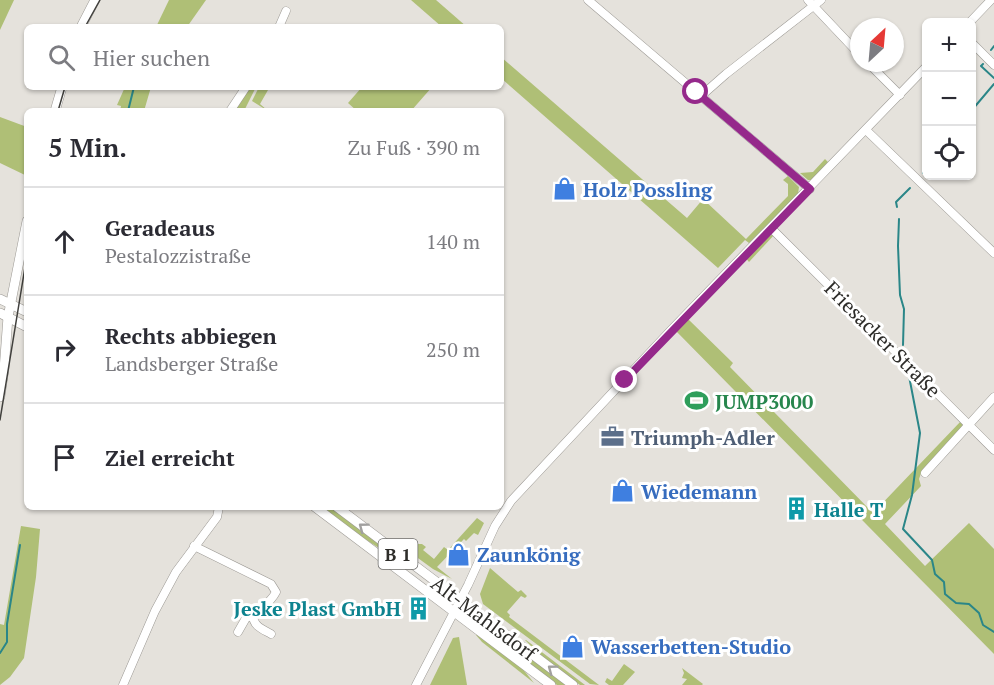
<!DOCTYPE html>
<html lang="de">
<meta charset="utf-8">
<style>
:root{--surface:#fff;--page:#f7f7f7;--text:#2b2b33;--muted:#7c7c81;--line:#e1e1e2}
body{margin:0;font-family:"PT Serif",serif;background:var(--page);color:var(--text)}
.controls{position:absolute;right:18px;top:18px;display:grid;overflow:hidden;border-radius:9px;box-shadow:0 2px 4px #0004}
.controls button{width:54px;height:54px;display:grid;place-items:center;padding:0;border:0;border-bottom:2px solid var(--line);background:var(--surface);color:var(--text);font:30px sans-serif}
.compass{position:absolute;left:850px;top:18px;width:54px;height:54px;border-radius:50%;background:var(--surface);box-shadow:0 2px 4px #0004;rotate:26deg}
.stop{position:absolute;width:18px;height:18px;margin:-14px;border:4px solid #95298b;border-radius:50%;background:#fff}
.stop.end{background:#95298b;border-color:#fff;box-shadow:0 2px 6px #0008}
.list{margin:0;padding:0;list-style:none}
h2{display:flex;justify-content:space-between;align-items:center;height:78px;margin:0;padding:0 24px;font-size:26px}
h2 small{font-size:20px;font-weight:400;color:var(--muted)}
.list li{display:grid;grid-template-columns:39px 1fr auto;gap:18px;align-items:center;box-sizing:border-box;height:108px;padding:0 24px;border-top:2px solid var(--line)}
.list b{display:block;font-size:22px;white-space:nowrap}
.list p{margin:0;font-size:20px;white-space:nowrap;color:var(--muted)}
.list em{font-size:20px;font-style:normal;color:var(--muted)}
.icon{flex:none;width:33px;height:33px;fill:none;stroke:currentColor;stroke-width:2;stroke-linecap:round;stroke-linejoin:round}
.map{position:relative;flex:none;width:994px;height:685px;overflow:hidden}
.search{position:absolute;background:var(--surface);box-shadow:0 2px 4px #0004;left:24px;top:24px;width:480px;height:66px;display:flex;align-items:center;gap:15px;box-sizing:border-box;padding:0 21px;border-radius:9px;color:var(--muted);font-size:22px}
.panel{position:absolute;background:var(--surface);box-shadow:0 2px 4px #0004;left:24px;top:108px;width:480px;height:402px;border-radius:9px}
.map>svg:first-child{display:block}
.green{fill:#afbf76}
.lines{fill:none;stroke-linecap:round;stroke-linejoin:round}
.stream{stroke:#2a8688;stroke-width:2}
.minor-casing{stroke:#9c9994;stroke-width:9}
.major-casing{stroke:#9c9994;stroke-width:10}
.minor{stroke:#fff;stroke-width:8}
.major{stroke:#fff;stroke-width:9}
.tram{stroke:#41403d;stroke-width:1.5}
.oneway{stroke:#a1a09f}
.route{stroke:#95298b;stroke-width:8}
.labels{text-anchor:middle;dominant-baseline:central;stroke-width:6;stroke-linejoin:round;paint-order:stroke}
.shield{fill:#fff;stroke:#6d6c6a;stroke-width:1.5}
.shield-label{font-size:18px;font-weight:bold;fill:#2e2d2a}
.shop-label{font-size:20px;font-weight:bold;fill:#366cbe;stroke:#fff;text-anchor:start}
.street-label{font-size:20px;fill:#2e2d2a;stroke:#fff}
.leisure-label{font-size:20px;font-weight:bold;fill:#27864d;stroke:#fff;text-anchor:start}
.service-label{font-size:20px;font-weight:bold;fill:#4e5e75;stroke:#fff;text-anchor:start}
.culture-label{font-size:20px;font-weight:bold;fill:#0d838f;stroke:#fff;text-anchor:start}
</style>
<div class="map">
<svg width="994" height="685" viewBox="0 0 994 685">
<rect width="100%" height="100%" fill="#e5e2dc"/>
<g class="green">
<polygon points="0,0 14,0 0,30"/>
<polygon points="169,0 206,0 187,27 156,27"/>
<polygon points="411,0 436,0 467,27 442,27"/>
<polygon points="501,57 687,218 703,199 746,239 788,196 788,184 783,180 788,176 799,187 798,194 749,243 745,240 718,268 501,78"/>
<polygon points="125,87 151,87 144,111 120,111 121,106 117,105"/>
<polygon points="249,87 256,87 244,111 234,111"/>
<polygon points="259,87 268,90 260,104 268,111 252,101"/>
<polygon points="362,87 432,87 411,111 357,111 348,103"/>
<polygon points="0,117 27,127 27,176 0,163"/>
<polygon points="825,159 828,162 812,180 808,180 800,173 813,172"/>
<polygon points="772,235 774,235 749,262 745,257 768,236"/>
<polygon points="688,319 733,363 730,367 873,513 961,421 963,426 957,436 921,473 919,479 921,486 885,524 925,566 969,523 994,549 994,654 676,331"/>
<polygon points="321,507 330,507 392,553 390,555 357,534"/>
<polygon points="477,518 484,523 478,535 474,533 466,541 464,539 437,567 452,579 433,569 411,553 418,544 422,544 426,547 423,550 434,559 444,547 448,550"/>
<polygon points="21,526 40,529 36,577 24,658 10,677 0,685 0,624 4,625"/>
<polygon points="490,568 518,592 521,590 527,596 525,598 521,596 507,612 510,615 509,617 599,685 590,684 483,604 480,594"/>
<path d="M474,619c31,23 63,43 93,66h-10l-84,-63z"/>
<polygon points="477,634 522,668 534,683 482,642 476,635"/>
<polygon points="459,637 467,685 430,685 453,638"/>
<polygon points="525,640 526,640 585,685 580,685 542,657"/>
<polygon points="624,664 635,672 623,685 609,685 605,682 607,678 612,681"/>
<polygon points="682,668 703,684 702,685 682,685 687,679 682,678 684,673"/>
</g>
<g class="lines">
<g class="stream">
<polyline points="991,50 994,46"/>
<polyline points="983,64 981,66 994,78"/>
<polyline points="972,110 994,84"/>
<polyline points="128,111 134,87"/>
<polyline points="923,173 926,169"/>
<polyline points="897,207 896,202 910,188"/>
<polyline points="899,219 898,246 900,295 904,309 903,345"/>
<polyline points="909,376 920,433 912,495 903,529 932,560 935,574 944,582 945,594 956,603 969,604 979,613 983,625 994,632"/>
<polyline points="0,653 7,642 7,624 20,545"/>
</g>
<defs>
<g id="minor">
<polyline points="588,0 810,189"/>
<polyline points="808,0 859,54"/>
<polyline points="970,22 991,0"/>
<polyline points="279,27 286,11"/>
<polyline points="972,43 994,65"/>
<polyline points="868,63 900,95"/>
<polyline points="701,96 726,74 821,0"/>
<polyline points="230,111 246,87"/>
<polyline points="866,130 994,253"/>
<polyline points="771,228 994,450"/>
<polyline points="925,473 994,397"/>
<path d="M194,546l77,38 5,8c-6,12 -15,15 -23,23 0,11 9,14 18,19"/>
<polyline points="238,632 246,618 253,615"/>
<polyline points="123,685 155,611 176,572 217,517 219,507"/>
<polyline points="416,685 468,585 495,526 511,501 671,330 926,67"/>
</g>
<g id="major">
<polyline points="81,27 95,0"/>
<polyline points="55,111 62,87"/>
<polyline points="0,299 27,312"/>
<polyline points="0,313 27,327"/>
<polyline points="0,397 4,370 8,317 27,221"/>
<polyline points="315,507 551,685"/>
<polyline points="337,507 573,685"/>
</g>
</defs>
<use href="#minor" class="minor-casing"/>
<use href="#major" class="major-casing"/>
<use href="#minor" class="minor"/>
<use href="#major" class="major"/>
<g class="tram">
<polyline points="85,27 100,0"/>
<polyline points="58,111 65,87"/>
<polyline points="0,420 27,255"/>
</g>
</g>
<defs><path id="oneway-chevron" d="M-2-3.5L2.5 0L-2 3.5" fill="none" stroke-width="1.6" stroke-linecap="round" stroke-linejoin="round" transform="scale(1.5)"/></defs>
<g class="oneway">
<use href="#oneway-chevron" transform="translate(363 527) rotate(-143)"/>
<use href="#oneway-chevron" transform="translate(552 669) rotate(-143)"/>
</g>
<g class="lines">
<polyline class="route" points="625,380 810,189 696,92"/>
</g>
<defs>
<symbol id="shop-bare" viewBox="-9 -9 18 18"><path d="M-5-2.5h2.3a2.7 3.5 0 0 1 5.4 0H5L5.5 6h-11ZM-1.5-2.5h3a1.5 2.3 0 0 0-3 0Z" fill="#3f7fe0" stroke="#fff" stroke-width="2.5" paint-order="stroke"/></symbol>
<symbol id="stadium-bare" viewBox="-9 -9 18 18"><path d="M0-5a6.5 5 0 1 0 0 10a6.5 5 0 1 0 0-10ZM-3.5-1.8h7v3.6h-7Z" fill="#2e9e5b" stroke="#fff" stroke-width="2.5" paint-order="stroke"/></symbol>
<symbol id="office-bare" viewBox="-9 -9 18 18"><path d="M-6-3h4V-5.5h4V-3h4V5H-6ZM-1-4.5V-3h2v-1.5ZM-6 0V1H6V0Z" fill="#5c6f8a" stroke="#fff" stroke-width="2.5" paint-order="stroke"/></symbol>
<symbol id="building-bare" viewBox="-9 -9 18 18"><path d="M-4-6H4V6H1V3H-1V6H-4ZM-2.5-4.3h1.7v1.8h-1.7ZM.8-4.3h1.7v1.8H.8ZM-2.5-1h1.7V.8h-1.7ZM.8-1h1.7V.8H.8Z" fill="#0f9aa8" stroke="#fff" stroke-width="2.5" paint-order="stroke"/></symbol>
</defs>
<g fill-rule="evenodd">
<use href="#shop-bare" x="548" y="172" width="33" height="33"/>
<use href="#stadium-bare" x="680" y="384" width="33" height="33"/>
<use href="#office-bare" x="596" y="420" width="33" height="33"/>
<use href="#shop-bare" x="606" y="474" width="33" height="33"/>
<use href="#building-bare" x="780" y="492" width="33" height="33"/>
<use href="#shop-bare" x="442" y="538" width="33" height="33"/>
<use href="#building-bare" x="402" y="592" width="33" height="33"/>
<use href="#shop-bare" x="556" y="630" width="33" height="33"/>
</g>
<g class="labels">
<rect class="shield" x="378.5" y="539" width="39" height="30" rx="4.5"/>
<g class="shield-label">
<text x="398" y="554">B 1</text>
</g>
<g class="shop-label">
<text x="583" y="189">Holz Possling</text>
<text x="641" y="491">Wiedemann</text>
<text x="477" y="554">Zaunkönig</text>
<text x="591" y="646">Wasserbetten-Studio</text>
</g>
<g class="street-label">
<text transform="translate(883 339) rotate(45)">Friesacker Straße</text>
<text transform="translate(484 618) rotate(37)">Alt-Mahlsdorf</text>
</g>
<g class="leisure-label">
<text x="715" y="401">JUMP3000</text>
</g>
<g class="service-label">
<text x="631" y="437">Triumph-Adler</text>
</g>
<g class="culture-label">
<text x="814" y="509">Halle T</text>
<text x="401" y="608" text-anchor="end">Jeske Plast GmbH</text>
</g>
</g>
</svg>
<div class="controls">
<button>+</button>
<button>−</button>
<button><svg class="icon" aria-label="locate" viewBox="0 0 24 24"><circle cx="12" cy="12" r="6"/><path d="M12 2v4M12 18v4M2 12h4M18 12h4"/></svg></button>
</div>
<svg class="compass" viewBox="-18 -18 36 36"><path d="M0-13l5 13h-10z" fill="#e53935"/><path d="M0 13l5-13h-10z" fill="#7c7c81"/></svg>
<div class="stop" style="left:696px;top:92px"></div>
<div class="stop end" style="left:625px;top:380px"></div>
<div class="search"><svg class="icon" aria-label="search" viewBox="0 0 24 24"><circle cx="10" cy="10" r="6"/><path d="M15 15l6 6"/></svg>Hier suchen</div>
<section class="panel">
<h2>5 Min.<small>Zu Fuß · 390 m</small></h2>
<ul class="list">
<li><svg class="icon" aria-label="ahead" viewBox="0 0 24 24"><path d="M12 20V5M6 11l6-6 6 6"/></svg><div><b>Geradeaus</b><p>Pestalozzistraße</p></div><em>140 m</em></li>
<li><svg class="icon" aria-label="right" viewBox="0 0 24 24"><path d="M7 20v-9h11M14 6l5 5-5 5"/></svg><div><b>Rechts abbiegen</b><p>Landsberger Straße</p></div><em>250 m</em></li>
<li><svg class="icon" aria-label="arrive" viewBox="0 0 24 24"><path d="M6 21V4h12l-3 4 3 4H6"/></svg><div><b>Ziel erreicht</b></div></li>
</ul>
</section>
</div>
